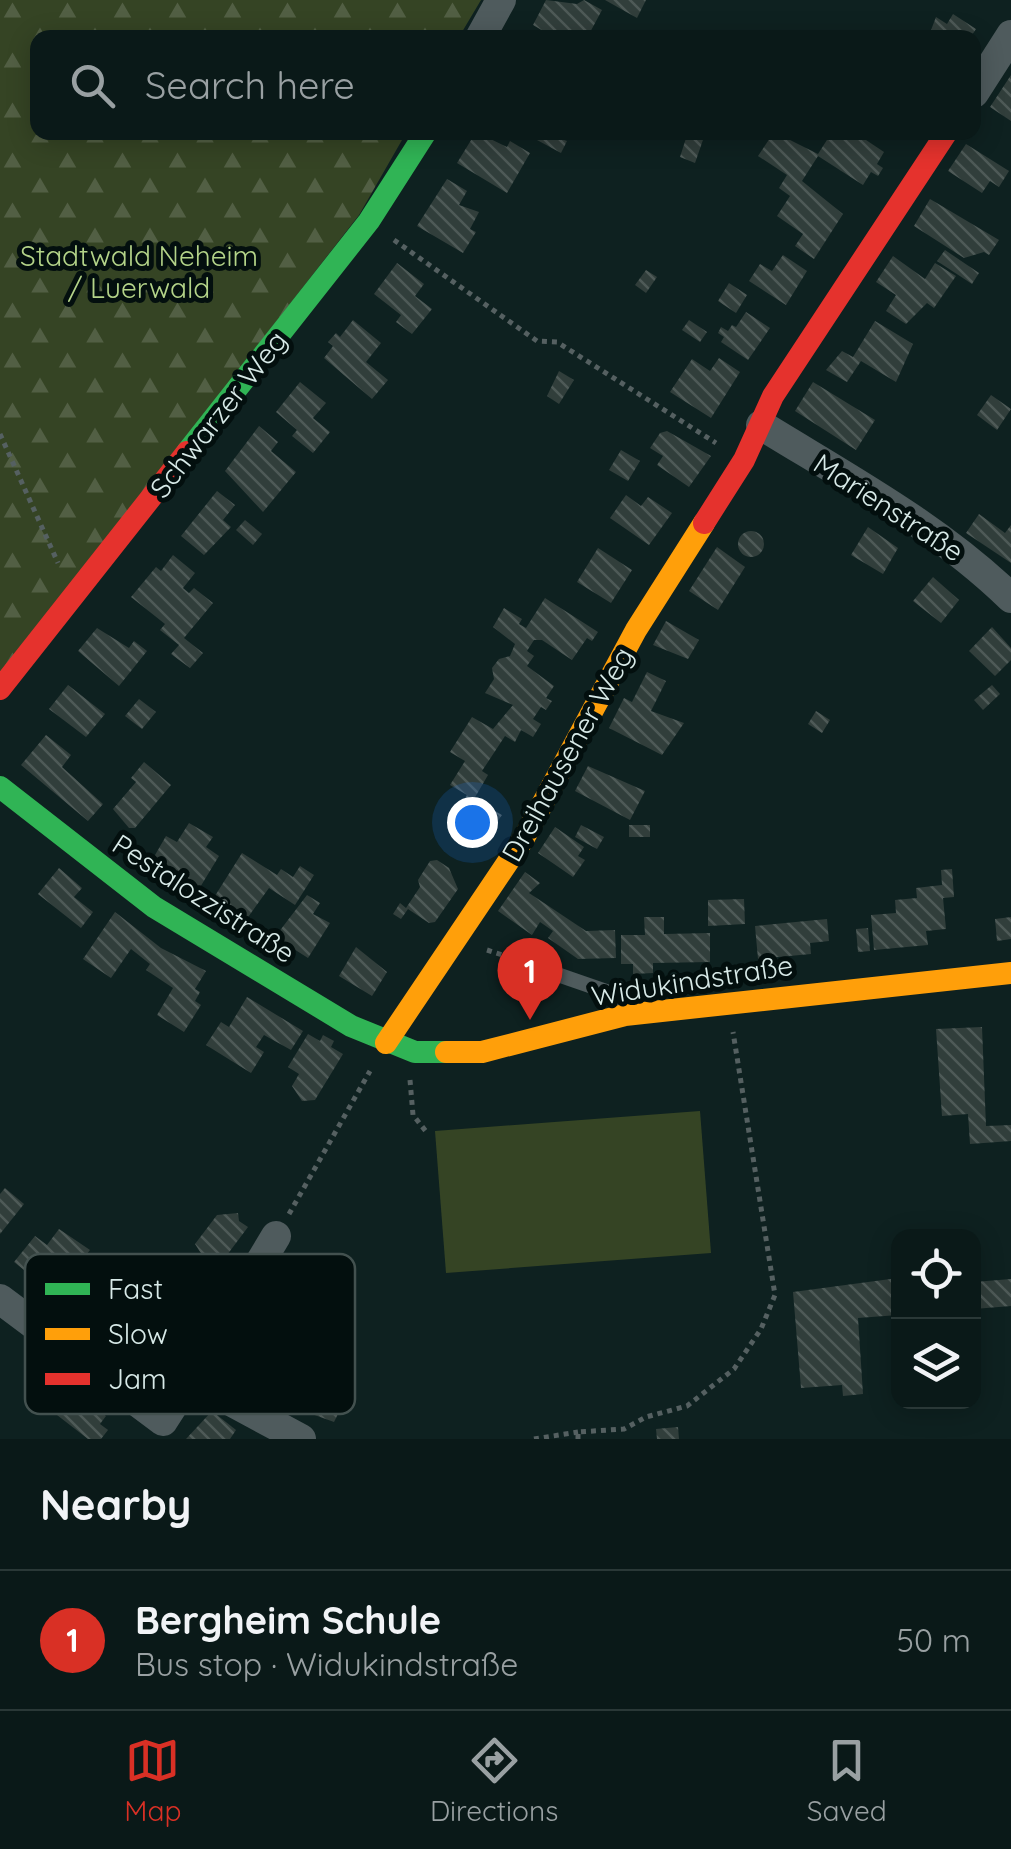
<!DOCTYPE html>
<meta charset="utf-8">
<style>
:root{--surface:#0a1918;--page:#182625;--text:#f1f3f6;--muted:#99a0a2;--line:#2a3837;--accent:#d93025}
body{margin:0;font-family:Quicksand,sans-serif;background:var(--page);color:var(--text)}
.controls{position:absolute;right:30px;bottom:30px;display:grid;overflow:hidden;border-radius:20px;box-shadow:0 5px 25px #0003}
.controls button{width:90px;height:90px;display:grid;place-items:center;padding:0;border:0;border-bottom:2px solid var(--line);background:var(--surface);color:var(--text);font:50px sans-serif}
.you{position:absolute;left:472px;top:822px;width:35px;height:35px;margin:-25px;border:8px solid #fff;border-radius:50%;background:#1a73e8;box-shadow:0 0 0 15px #1a73e833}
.badge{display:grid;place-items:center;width:65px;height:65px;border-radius:50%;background:var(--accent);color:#fff;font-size:32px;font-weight:700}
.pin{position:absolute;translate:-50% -82px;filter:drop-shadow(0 2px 5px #0008)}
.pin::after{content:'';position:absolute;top:52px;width:35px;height:30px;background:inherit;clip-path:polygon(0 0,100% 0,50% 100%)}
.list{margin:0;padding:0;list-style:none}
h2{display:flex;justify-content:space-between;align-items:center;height:130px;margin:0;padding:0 40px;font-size:42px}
h2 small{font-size:32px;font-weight:400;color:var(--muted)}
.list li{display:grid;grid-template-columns:65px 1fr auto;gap:30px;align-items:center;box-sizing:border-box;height:140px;padding:0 40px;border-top:2px solid var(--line)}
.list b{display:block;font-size:38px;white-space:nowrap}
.list p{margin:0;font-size:32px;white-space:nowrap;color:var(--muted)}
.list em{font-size:32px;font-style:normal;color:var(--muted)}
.icon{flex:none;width:55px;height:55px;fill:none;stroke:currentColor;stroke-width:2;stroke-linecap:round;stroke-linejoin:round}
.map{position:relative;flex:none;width:1011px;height:1439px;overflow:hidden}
.search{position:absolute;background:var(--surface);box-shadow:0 5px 25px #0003;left:30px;right:30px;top:30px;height:110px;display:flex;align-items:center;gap:25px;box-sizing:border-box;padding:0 35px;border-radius:20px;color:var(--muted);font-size:38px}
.sheet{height:270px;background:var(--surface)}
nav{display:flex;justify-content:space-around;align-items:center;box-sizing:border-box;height:140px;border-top:2px solid var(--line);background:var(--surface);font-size:28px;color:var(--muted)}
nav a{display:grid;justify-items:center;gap:5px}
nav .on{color:var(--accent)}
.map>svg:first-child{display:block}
.forest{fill:url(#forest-firs)}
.park{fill:#354424}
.building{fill:url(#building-back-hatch)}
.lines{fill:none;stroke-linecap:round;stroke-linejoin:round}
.path{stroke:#556061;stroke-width:5;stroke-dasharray:5 5;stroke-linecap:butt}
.lane{stroke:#4f5b5d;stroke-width:15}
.street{stroke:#4f5b5d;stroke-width:30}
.fast{stroke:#30b455;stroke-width:22}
.slow{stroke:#ff9f0a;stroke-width:22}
.jam{stroke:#e5322d;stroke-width:22}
.labels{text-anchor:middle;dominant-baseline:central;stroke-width:10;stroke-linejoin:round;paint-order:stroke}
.park-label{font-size:28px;fill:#b4d489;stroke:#030f0e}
.street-label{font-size:28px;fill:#d8eae8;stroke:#030f0e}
.key{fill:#030f0e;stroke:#43514f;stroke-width:2.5}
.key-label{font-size:28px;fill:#d8eae8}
</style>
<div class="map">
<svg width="1011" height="1439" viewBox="0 0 1011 1439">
<defs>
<pattern id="forest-firs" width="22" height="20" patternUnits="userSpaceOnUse" patternTransform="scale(2.5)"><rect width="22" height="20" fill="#354424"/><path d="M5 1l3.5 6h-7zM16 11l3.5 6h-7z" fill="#525f44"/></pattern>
<pattern id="building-back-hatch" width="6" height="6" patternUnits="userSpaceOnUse" patternTransform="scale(2.5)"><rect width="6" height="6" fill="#313e3b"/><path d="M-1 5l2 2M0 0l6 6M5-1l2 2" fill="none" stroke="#4e5a57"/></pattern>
</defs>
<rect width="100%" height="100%" fill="#0e2120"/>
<polygon class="forest" points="0,0 481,0 459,37 38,38 38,132 406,133 359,215 0,677"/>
<polygon class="park" points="700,1111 711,1253 446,1273 435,1131"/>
<g class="building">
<polygon points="546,0 577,4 584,0 602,10 587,38 555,38 533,25"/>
<polygon points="605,0 646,0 637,18"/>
<polygon points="953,14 976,29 970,38 928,38 936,17 947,24"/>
<polygon points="1011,75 1011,121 990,107"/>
<polygon points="476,132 507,147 510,141 530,153 507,193 457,163"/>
<polygon points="541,132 567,141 561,153 537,140"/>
<polygon points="688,132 704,137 695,163 680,157"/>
<polygon points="774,132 818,154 832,132 862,132 860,136 884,152 877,164 883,168 878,176 871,172 863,185 818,156 802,181 843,214 814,259 795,246 803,234 777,216 790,196 779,188 787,175 758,156"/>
<polygon points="966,144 1009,171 999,187 990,181 982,193 948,171"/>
<polygon points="447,179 467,191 459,205 479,212 470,229 476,232 463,253 417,226"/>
<polygon points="930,199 999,240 989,255 984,252 964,258 914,226"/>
<polygon points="945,250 979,273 972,284 937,261"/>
<polygon points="783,255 807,271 786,305 749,281 760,264 772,271"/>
<polygon points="893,256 925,279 935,263 956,276 934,308 927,303 906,324 886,311 896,295 876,282"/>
<polygon points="397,263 424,284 415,296 432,309 412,334 396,322 401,315 374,294"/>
<polygon points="646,270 657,277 646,293 635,285"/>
<polygon points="729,283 747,295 736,313 718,301"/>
<polygon points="746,312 770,328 748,360 721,342 724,337 718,333 721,327 728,331 732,325 736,327"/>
<polygon points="353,320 381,343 366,362 388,380 372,399 324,358 333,346 328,342 336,333 340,337"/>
<polygon points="689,320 707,332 700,342 682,330"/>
<polygon points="875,321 913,344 896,382 861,361 847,382 826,370 842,351 853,357"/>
<polygon points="719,358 740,372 711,418 670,392 692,359 710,371"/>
<polygon points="559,371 574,380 559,404 547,396"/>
<polygon points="300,382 326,403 313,418 330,432 313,453 292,436 297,430 276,412"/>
<polygon points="813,382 875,420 856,450 795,411"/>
<polygon points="991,395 1011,409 997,430 977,415"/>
<polygon points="259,426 278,442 271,451 296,472 263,512 225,471"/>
<polygon points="667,431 711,456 689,487 657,465 663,456 650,448 660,433"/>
<polygon points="621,450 640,461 628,481 609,470"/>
<polygon points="217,491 235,505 223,520 231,527 204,555 181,536"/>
<polygon points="626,495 641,506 648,497 672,513 649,545 610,518"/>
<polygon points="979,514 1005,533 1011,525 1011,563 966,533"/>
<polygon points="245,520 262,534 253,545 236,530"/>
<polygon points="868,527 898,548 883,574 851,555"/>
<circle cx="751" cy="544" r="13"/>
<polygon points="717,547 745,567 718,610 689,591"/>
<polygon points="598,548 632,570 611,603 577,582"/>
<polygon points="173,555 195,573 183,588 189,593 194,588 213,603 184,638 203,653 190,668 171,654 179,645 160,630 165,624 131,597 156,567 161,571"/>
<polygon points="933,577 959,600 941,623 913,601"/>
<polygon points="545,598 598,632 592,641 587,638 572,660 542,640 534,640 527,651 534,656 527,666 554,686 546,698 552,701 546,710 541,707 533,719 541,724 533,737 521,730 515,742 505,736 482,771 488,775 474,799 502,815 480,846 447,824 467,795 450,785 465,761 450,752 472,717 493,729 513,705 485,693 494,679 492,668 499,659 510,656 515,644 493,627 504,608 522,619 519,624 526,628"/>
<polygon points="666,621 699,640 688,659 653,645"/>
<polygon points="992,627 1011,648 1011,660 995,676 969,651"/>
<polygon points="97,628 129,648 134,641 147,651 119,686 78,651"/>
<polygon points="647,672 666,681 651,711 684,723 662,755 609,728 624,698 632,702"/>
<polygon points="68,685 105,714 86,737 49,709"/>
<polygon points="992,685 1000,694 983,710 974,700"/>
<polygon points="139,699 156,712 142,729 125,716"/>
<polygon points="816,711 830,720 822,733 808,724"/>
<polygon points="46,735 71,755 62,767 103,804 88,821 21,765"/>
<polygon points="144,762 171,785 135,828 129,828 113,809 136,782 131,778"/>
<polygon points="588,766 645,791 630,820 575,791"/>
<polygon points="189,823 213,837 206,847 219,856 199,889 151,862 166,836 177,842"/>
<polygon points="581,825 604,837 597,849 575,837"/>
<rect x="629" y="825" width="21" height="12"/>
<polygon points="555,827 584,847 578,856 585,860 573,877 538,853"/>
<polygon points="242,853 277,875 281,869 293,877 300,866 314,875 295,905 269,888 246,920 213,899"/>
<polygon points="437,860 449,868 458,889 435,922 429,923 408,909 401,919 393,914 400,903 406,908 420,887 418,880 430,861"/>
<polygon points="59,868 82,888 74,897 93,912 81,928 38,894"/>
<polygon points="952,869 954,897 943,898 946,929 926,931 928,945 874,950 871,915 896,913 895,900 917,898 916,888 942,885 941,870"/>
<polygon points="525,872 540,883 529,893 586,931 615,930 616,958 578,959 548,938 553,931 540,922 532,935 498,911"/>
<polygon points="307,895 320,903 313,914 330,923 308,958 275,937"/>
<polygon points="744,899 745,924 708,926 708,900"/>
<polygon points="115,912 161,948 206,971 195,989 200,992 195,1001 201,1005 184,1032 157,1015 173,988 146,970 150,964 131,949 111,978 83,959"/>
<polygon points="644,917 664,917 664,934 710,933 710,962 653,963 653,973 633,974 633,964 621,964 621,935 645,935"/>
<polygon points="1011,917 1011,939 997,941 995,919"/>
<polygon points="827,919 829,941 810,943 811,954 758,959 755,926"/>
<polygon points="868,928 870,951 858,952 856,929"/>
<polygon points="356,947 387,972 372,996 339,976"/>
<polygon points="247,997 303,1031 291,1050 264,1035 256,1047 264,1052 251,1073 206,1045 221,1022 229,1027"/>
<polygon points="982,1027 986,1126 1011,1125 1011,1141 970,1144 968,1114 942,1116 936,1029"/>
<polygon points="308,1034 320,1041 323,1035 334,1041 331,1047 343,1054 315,1100 302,1101 292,1086 299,1074 288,1067"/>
<polygon points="5,1188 24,1204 0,1234 0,1194"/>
<polygon points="238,1213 239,1221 248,1227 221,1263 213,1257 204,1258 195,1244 217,1215"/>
<polygon points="59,1229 90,1250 73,1271 63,1263 44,1286 14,1262 35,1236 47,1245"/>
<polygon points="898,1278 898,1315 858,1318 863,1394 843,1396 842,1385 801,1388 793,1292"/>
<polygon points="1011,1279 1011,1306 974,1309 974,1282"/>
<polygon points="304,1364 351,1388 334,1422 309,1413 288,1395"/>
<polygon points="75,1392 106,1416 100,1424 108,1430 101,1439 88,1439 57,1415"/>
<polygon points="212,1411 236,1430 230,1439 186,1439"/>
<polygon points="678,1427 679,1439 657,1439 656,1429"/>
</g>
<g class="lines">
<g class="path">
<polyline points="394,240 537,341 557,342 716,443"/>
<polyline points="0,434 58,563"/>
<polyline points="487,950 515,959"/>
<polyline points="410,1080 413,1115 428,1134"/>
<polyline points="289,1214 370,1071"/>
<polyline points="534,1439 578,1432"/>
<polyline points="578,1439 578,1432 624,1429 646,1417 687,1406 734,1369 761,1329 775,1295 733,1032"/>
</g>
<polyline class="lane" points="530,965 608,992 621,1011"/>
<g class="street">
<polyline points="480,38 501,0"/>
<polyline points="974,93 1011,35"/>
<path d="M761,425c86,53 177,102 250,173"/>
<polyline points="0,1299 163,1421 190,1379 301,1439"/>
<polyline points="190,1379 276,1236"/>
</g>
<g class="fast">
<polyline points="187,452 369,221 426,132"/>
<polyline points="0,787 154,907 351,1026 415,1052 446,1052"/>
</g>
<g class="slow">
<polyline points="386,1043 524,838 636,630 704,523"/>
<polyline points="446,1052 482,1052 625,1015 1011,973"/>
</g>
<g class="jam">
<polyline points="704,523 744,460 773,396 947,132"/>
<polyline points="0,689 187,452"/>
</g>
</g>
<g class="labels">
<g class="park-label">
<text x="139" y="255">Stadtwald Neheim<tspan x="139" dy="32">/ Luerwald</tspan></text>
</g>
<g class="street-label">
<text transform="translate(218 414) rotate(-52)">Schwarzer Weg</text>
<text transform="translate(889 507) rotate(33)">Marienstraße</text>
<text transform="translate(567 754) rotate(-61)">Dreihausener Weg</text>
<text transform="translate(204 898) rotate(33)">Pestalozzistraße</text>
<text transform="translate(692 980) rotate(-9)">Widukindstraße</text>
</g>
</g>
<rect x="25" y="1254" width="330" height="160" rx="15" class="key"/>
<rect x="45" y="1283" width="45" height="12" fill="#30b455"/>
<rect x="45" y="1328" width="45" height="12" fill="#ff9f0a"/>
<rect x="45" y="1373" width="45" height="12" fill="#e5322d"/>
<g class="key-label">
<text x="108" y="1299">Fast</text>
<text x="108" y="1344">Slow</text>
<text x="108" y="1389">Jam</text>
</g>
</svg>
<div class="controls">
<button><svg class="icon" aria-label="locate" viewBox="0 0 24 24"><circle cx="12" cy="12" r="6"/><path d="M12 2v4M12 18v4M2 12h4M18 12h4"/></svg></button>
<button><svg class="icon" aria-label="layers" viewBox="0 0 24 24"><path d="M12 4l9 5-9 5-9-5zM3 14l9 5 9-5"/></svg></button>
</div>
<div class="you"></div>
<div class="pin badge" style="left:530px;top:1020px">1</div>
<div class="search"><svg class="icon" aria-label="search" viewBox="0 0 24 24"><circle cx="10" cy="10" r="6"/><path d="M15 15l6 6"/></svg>Search here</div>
</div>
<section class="sheet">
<h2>Nearby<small></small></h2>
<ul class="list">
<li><span class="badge">1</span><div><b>Bergheim Schule</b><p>Bus stop · Widukindstraße</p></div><em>50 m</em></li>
</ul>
</section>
<nav>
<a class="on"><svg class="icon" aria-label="map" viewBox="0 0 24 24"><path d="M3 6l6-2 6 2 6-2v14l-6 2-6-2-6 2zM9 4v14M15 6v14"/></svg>Map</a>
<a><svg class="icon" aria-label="directions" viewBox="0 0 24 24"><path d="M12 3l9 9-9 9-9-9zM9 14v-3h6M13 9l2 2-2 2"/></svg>Directions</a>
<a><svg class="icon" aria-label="saved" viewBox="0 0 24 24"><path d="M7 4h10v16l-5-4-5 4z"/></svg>Saved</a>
</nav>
